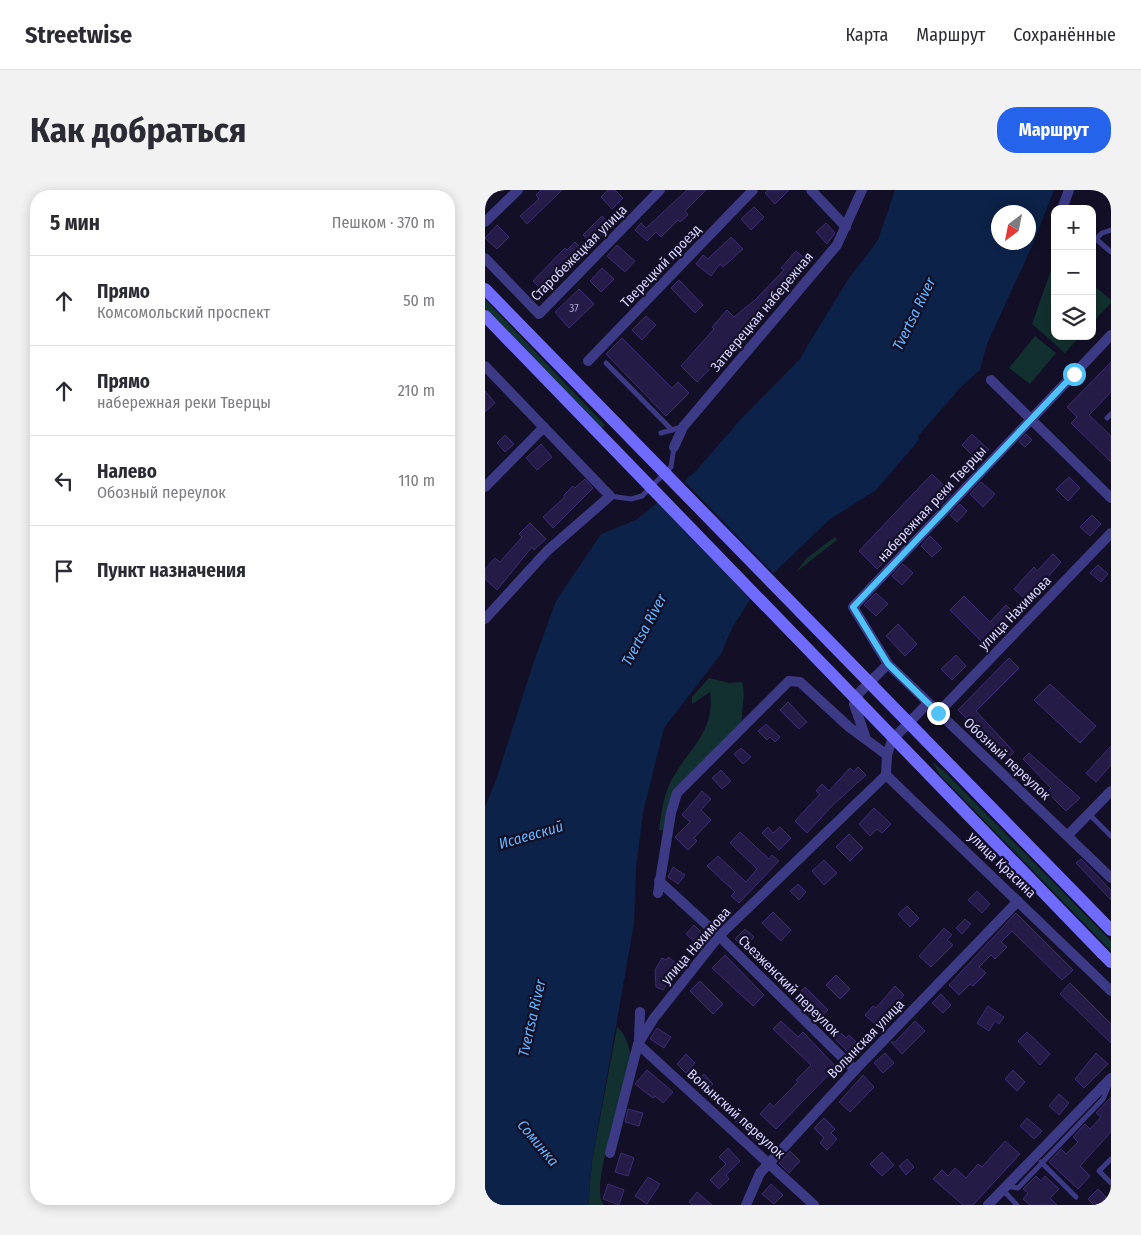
<!DOCTYPE html>
<html lang="ru">
<meta charset="utf-8">
<style>
:root{--surface:#fff;--page:#f2f2f3;--text:#2b2b33;--muted:#7c7c81;--line:#e1e1e2;--accent:#2563eb}
body{margin:0;font-family:"Fira Sans Condensed",sans-serif;background:var(--page);color:var(--text)}
.controls{position:absolute;right:15px;top:15px;display:grid;overflow:hidden;border-radius:10px;box-shadow:0 2px 12px #0003}
.controls button{width:45px;height:45px;display:grid;place-items:center;padding:0;border:0;border-bottom:1px solid var(--line);background:var(--surface);color:var(--text);font:25px sans-serif}
.compass{position:absolute;left:506px;top:15px;width:45px;height:45px;border-radius:50%;background:var(--surface);box-shadow:0 2px 12px #0003;rotate:212deg}
.stop{position:absolute;width:15px;height:15px;margin:-11px;border:4px solid #4fc3f7;border-radius:50%;background:#fff}
.stop.end{background:#4fc3f7;border-color:#fff;box-shadow:0 1px 5px #0008}
.list{margin:0;padding:0;list-style:none}
h2{display:flex;justify-content:space-between;align-items:center;height:65px;margin:0;padding:0 20px;font-size:21px}
h2 small{font-size:16px;font-weight:400;color:var(--muted)}
.list li{display:grid;grid-template-columns:32px 1fr auto;gap:15px;align-items:center;box-sizing:border-box;height:90px;padding:0 20px;border-top:1px solid var(--line)}
.list b{display:block;font-size:19px;white-space:nowrap}
.list p{margin:0;font-size:16px;white-space:nowrap;color:var(--muted)}
.list em{font-size:16px;font-style:normal;color:var(--muted)}
.icon{flex:none;width:28px;height:28px;fill:none;stroke:currentColor;stroke-width:2;stroke-linecap:round;stroke-linejoin:round}
.map{position:relative;flex:none;width:626px;height:1015px;overflow:hidden;border-radius:20px}
header{display:flex;align-items:center;gap:30px;box-sizing:border-box;height:70px;padding:0 25px;background:var(--surface);border-bottom:1px solid var(--line)}
header strong{font-size:24px}
nav{display:flex;gap:28px;margin-inline-start:auto;font-size:18px}
.intro{display:flex;align-items:center;justify-content:space-between;box-sizing:border-box;height:120px;padding:0 30px}
h1{margin:0;font-size:35px}
.button{padding:12px 22px;border-radius:20px;background:var(--accent);color:#fff;font-size:18px;font-weight:700}
main{display:flex;gap:30px;padding:0 30px}
aside{flex:1;background:var(--surface);border-radius:20px;box-shadow:0 2px 12px #0003}
.map>svg:first-child{display:block}
.green{fill:#12302f}
.water{fill:#0c2248;fill-rule:evenodd}
.pier{fill:#130f26}
.building{fill:#241b47;stroke:#3b2d73}
.lines{fill:none;stroke-linecap:round;stroke-linejoin:round}
.lane{stroke:#3d3a85;stroke-width:5}
.street{stroke:#3d3a85;stroke-width:10}
.secondary{stroke:#6f6bff;stroke-width:12}
.secondary-bridge{stroke:#6f6bff;stroke-width:12}
.route{stroke:#4fc3f7;stroke-width:6}
.labels{text-anchor:middle;dominant-baseline:central;stroke-width:4.5;stroke-linejoin:round;paint-order:stroke}
.number-label{font-size:11px;fill:#aca6d1}
.street-label{font-size:14px;fill:#d9d4ff;stroke:#130f26}
.water-label{font-size:15px;font-style:italic;fill:#62b6ff;stroke:#130f26}
</style>
<header>
<strong>Streetwise</strong>
<nav><a>Карта</a><a>Маршрут</a><a>Сохранённые</a></nav>
</header>
<div class="intro"><h1>Как добраться</h1><a class="button">Маршрут</a></div>
<main>
<aside>
<h2>5 мин<small>Пешком · 370 m</small></h2>
<ul class="list">
<li><svg class="icon" aria-label="ahead" viewBox="0 0 24 24"><path d="M12 20V5M6 11l6-6 6 6"/></svg><div><b>Прямо</b><p>Комсомольский проспект</p></div><em>50 m</em></li>
<li><svg class="icon" aria-label="ahead" viewBox="0 0 24 24"><path d="M12 20V5M6 11l6-6 6 6"/></svg><div><b>Прямо</b><p>набережная реки Тверцы</p></div><em>210 m</em></li>
<li><svg class="icon" aria-label="left" viewBox="0 0 24 24"><path d="M17 20v-9H6M10 6l-5 5 5 5"/></svg><div><b>Налево</b><p>Обозный переулок</p></div><em>110 m</em></li>
<li><svg class="icon" aria-label="arrive" viewBox="0 0 24 24"><path d="M6 21V4h12l-3 4 3 4H6"/></svg><div><b>Пункт назначения</b></div></li>
</ul>
</aside>
<div class="map">
<svg width="626" height="1015" viewBox="0 0 626 1015">
<rect width="100%" height="100%" fill="#130f26"/>
<g class="green">
<polygon points="570,69 570,146 595,146 580,163 547,134"/>
<polygon points="607,94 626,110 626,113 607,133"/>
<polygon points="0,109 120,235 116,239 0,119"/>
<polygon points="550,146 571,163 545,194 524,178"/>
<polygon points="350,347 352,350 311,382 322,368"/>
<path d="M224,488l20,5 13,-1c4,14 -1,26 0,41l-69,67 -10,40h-4c2,-14 4,-31 10,-45 16,-34 47,-51 41,-93l-18,12v-7z"/>
<polygon points="447,572 459,581 626,751 626,761 455,585"/>
<path d="M132,837c9,7 14,22 13,34 -3,28 -42,125 -26,144h-16l4,-44z"/>
</g>
<path class="water" d="M410,0h159l-21,54 -46,100 -7,26 -19,17 -43,49 1,4 -43,50 -47,30 -71,68 -26,40 -11,26 -57,74 -21,85 -7,56 -2,55 -42,237 -4,44h-103v-399l10,-23 39,-122 22,-60 45,-67 35,-14 58,-47 47,-54 58,-59 48,-79 31,-41zM514,22h30v30h-30z"/>
<polygon class="pier" points="197,289 290,385 275,400 268,412 171,311"/>
<g class="building">
<polygon points="56,0 77,0 42,34 35,26 54,9 51,5"/>
<polygon points="123,0 130,0 138,8 127,19 116,7"/>
<polygon points="202,0 221,0 200,21 203,25 195,32 193,30 176,47 171,42 162,51 150,40 156,33 161,38"/>
<polygon points="283,0 304,0 290,14 280,3"/>
<polygon points="269,17 279,27 266,40 256,29"/>
<polygon points="117,26 126,36 108,54 98,45"/>
<polygon points="341,33 350,43 342,54 331,42"/>
<polygon points="12,35 24,47 12,59 0,48"/>
<polygon points="246,47 258,59 238,77 235,74 226,86 211,74 218,65 223,69"/>
<polygon points="90,52 100,62 59,102 48,91 80,58 82,60"/>
<polygon points="132,55 150,71 140,82 122,66"/>
<polygon points="311,61 325,73 261,138 263,140 212,192 196,176 229,139 227,137 242,120 249,127 271,109 299,80 296,78"/>
<polygon points="117,78 129,89 116,102 105,91"/>
<polygon points="194,90 218,115 210,123 186,98"/>
<polygon points="94,99 109,114 84,138 70,122"/>
<polygon points="161,126 171,135 157,150 147,140"/>
<polygon points="137,148 187,198 193,192 204,203 181,226 121,164"/>
<polygon points="626,172 626,202 604,225 626,246 626,272 586,233 592,227 582,217"/>
<polygon points="0,201 10,213 0,222"/>
<polygon points="487,244 504,260 489,275 484,270 488,266 477,255"/>
<polygon points="541,244 547,250 540,257 534,252"/>
<polygon points="20,245 29,254 20,262 12,253"/>
<polygon points="56,254 67,267 52,280 41,268"/>
<polygon points="447,284 466,302 465,305 392,379 374,361"/>
<polygon points="584,287 595,298 583,311 571,299"/>
<polygon points="100,289 108,298 68,338 58,327 80,307 79,305 88,296 90,298"/>
<polygon points="496,292 510,304 498,317 485,304"/>
<polygon points="475,314 482,321 472,332 465,325"/>
<polygon points="607,325 616,334 605,346 595,337"/>
<polygon points="45,333 61,349 49,360 47,357 12,400 0,389 0,379 10,368 15,372 37,347 34,344"/>
<polygon points="445,346 457,358 447,367 436,356"/>
<polygon points="568,364 576,372 542,411 529,399 549,377 552,381"/>
<polygon points="418,374 428,383 417,395 407,386"/>
<polygon points="613,375 623,384 616,392 605,383"/>
<polygon points="391,403 403,414 391,426 379,415"/>
<polygon points="479,406 505,432 521,415 529,423 500,455 465,420"/>
<polygon points="413,434 432,454 420,466 401,446"/>
<polygon points="471,465 481,476 467,490 456,479"/>
<polygon points="524,468 534,478 491,521 529,562 522,569 473,520"/>
<polygon points="565,494 611,536 595,553 549,510"/>
<polygon points="303,512 322,532 314,539 295,520"/>
<polygon points="281,534 295,547 290,552 285,547 282,550 273,541"/>
<polygon points="626,556 626,575 611,592 601,583"/>
<polygon points="256,558 266,567 258,574 249,564"/>
<polygon points="544,563 595,608 581,621 562,602 566,598 538,569"/>
<polygon points="373,577 381,585 347,616 322,643 310,631 335,604 331,601 337,594 344,601 365,578 369,582"/>
<polygon points="236,580 246,591 237,599 227,588"/>
<polygon points="217,601 226,609 216,620 226,630 209,648 212,651 203,660 190,647 205,632 197,625"/>
<polygon points="389,618 406,634 397,643 392,639 385,646 374,634"/>
<polygon points="283,637 288,643 295,637 306,648 294,660 277,643"/>
<polygon points="255,642 284,669 287,665 294,671 254,713 246,706 250,702 222,676 233,666 261,692 272,679 245,653"/>
<polygon points="364,644 378,658 365,671 351,657"/>
<polygon points="596,669 626,700 626,710 591,673"/>
<polygon points="339,670 352,683 339,695 327,681"/>
<polygon points="188,677 200,685 193,694 183,687"/>
<polygon points="313,694 321,702 314,710 305,701"/>
<polygon points="492,701 505,714 497,723 483,710"/>
<polygon points="422,716 434,728 425,737 413,724"/>
<polygon points="288,722 306,740 296,751 277,733"/>
<polygon points="531,723 588,780 577,790 527,741 516,752 522,757 510,769 506,765 494,777 501,783 488,796 485,794 474,805 464,795"/>
<polygon points="480,729 486,734 477,744 471,738"/>
<polygon points="209,735 221,747 213,755 201,744"/>
<polygon points="459,738 467,745 462,750 468,755 446,777 434,766"/>
<polygon points="260,739 269,747 259,758 250,749"/>
<polygon points="240,765 279,805 268,816 227,778"/>
<polygon points="183,767 191,773 189,777 192,779 178,800 171,797 170,780 177,768 181,770"/>
<polygon points="351,785 365,799 355,809 341,795"/>
<polygon points="215,791 238,814 228,824 205,801"/>
<polygon points="585,793 626,834 626,853 575,804"/>
<polygon points="410,796 419,805 392,836 380,825 388,816 391,818"/>
<polygon points="320,797 343,820 332,832 308,809"/>
<polygon points="456,804 466,815 458,823 447,813"/>
<polygon points="503,816 519,827 514,834 510,831 504,841 492,833"/>
<polygon points="296,831 313,847 318,842 351,877 291,939 275,924 285,913 288,917 313,892 311,890 326,875 288,839"/>
<polygon points="430,831 440,841 417,864 406,852 410,852"/>
<polygon points="172,838 186,847 179,858 165,849"/>
<polygon points="353,840 361,848 364,845 373,854 364,863 347,846"/>
<polygon points="542,842 565,864 555,875 533,851"/>
<polygon points="400,863 409,873 398,883 389,873"/>
<polygon points="611,863 623,874 599,898 590,889"/>
<polygon points="201,864 210,873 201,883 192,874"/>
<polygon points="162,880 188,902 178,913 170,906 168,908 150,894"/>
<polygon points="528,880 540,892 532,901 520,889"/>
<polygon points="219,884 228,894 220,901 211,892"/>
<polygon points="378,885 389,897 365,922 354,912"/>
<polygon points="574,904 584,913 574,925 564,916"/>
<polygon points="626,907 626,942 595,976 605,986 593,999 564,972 576,959 581,964 593,952 588,947 600,934 605,939 616,927 611,923"/>
<polygon points="143,919 158,923 154,936 140,932"/>
<polygon points="253,922 282,949 276,956 247,928"/>
<polygon points="339,928 350,939 346,943 352,949 342,960 335,953 339,948 329,938"/>
<polygon points="542,928 557,941 549,949 535,936"/>
<polygon points="520,951 535,964 488,1015 478,1015 448,989 457,980 463,986 470,978 481,988 493,974 497,977"/>
<polygon points="243,958 255,971 241,985 244,989 234,999 225,990 241,974 234,967"/>
<polygon points="305,961 315,971 304,983 294,973"/>
<polygon points="397,962 409,975 397,986 385,974"/>
<polygon points="136,963 149,968 143,986 130,982"/>
<polygon points="422,969 429,977 421,985 414,976"/>
<polygon points="551,986 556,991 560,986 574,999 565,1008 572,1015 545,1015 538,1009 543,1003 538,999"/>
<polygon points="163,987 175,994 162,1014 150,1006"/>
<polygon points="123,994 139,1000 134,1015 118,1009"/>
<polygon points="286,994 298,1005 289,1014 277,1004"/>
<polygon points="613,999 621,1007 614,1015 609,1015 603,1009"/>
<polygon points="212,1002 227,1015 207,1015 204,1012"/>
</g>
<g class="lines">
<g class="lane">
<polyline points="626,40 617,43 611,49 626,62"/>
<polyline points="121,173 187,240"/>
<polyline points="622,228 626,224"/>
<polyline points="176,243 197,237"/>
<polyline points="125,306 146,309 157,306 186,277 189,257"/>
<polyline points="604,624 626,646"/>
<polyline points="626,969 614,981 626,993"/>
<polyline points="556,972 591,1007"/>
<polyline points="521,996 533,998 618,909 624,895"/>
<polyline points="518,1000 532,1015"/>
</g>
<g class="street">
<polyline points="326,0 361,37"/>
<polyline points="577,19 584,0"/>
<polyline points="0,32 33,0"/>
<polyline points="0,68 54,124 175,0"/>
<polyline points="626,145 368,417 403,474 626,688"/>
<polyline points="103,171 268,0"/>
<polyline points="0,176 125,306 62,361 0,429"/>
<polyline points="506,190 626,308"/>
<polyline points="189,257 198,237 352,55 377,0"/>
<polyline points="0,297 59,237"/>
<polyline points="453,523 626,343"/>
<polyline points="380,546 369,514 374,503 403,474"/>
<polyline points="401,585 626,801"/>
<polyline points="401,585 402,565 407,550 443,513"/>
<polyline points="583,645 626,601"/>
<polyline points="174,691 234,746 370,880"/>
<polyline points="173,703 186,623 192,603 304,491 315,492 364,537 402,565"/>
<polyline points="154,850 155,822"/>
<polyline points="153,854 329,1015"/>
<polyline points="125,963 153,854 169,828 234,746 401,585"/>
<polyline points="261,1015 275,983 370,880 533,711"/>
<polyline points="503,1015 626,888"/>
</g>
<polyline class="secondary" points="617,763 626,772"/>
<g class="secondary-bridge">
<polyline points="0,99 626,740"/>
<polyline points="0,126 617,763"/>
</g>
</g>
<g class="lines">
<polyline class="route" points="453,523 403,474 368,417 589,184"/>
</g>
<g class="labels">
<g class="number-label">
<text x="89" y="118">37</text>
</g>
<g class="street-label">
<text transform="translate(94 63) rotate(-45)">Старобежецкая улица</text>
<text transform="translate(176 76) rotate(-46)">Тверецкий проезд</text>
<text transform="translate(277 122) rotate(-50)">Затверецкая набережная</text>
<text transform="translate(447 314) rotate(-47)">набережная реки Тверцы</text>
<text transform="translate(530 423) rotate(-46)">улица Нахимова</text>
<text transform="translate(522 569) rotate(43)">Обозный переулок</text>
<text transform="translate(517 675) rotate(44)">улица Красина</text>
<text transform="translate(211 756) rotate(-49)">улица Нахимова</text>
<text transform="translate(304 796) rotate(45)">Съезженский переулок</text>
<text transform="translate(381 849) rotate(-46)">Волынская улица</text>
<text transform="translate(251 924) rotate(42)">Волынский переулок</text>
</g>
<g class="water-label">
<text transform="translate(429 124) rotate(-64)">Tvertsa River</text>
<text transform="translate(159 440) rotate(-62)">Tvertsa River</text>
<text transform="translate(46 645) rotate(-16)">Исаевский</text>
<text transform="translate(47 828) rotate(-77)">Tvertsa River</text>
<text transform="translate(53 953) rotate(50)">Соминка</text>
</g>
</g>
</svg>
<div class="controls">
<button>+</button>
<button>−</button>
<button><svg class="icon" aria-label="layers" viewBox="0 0 24 24"><path d="M12 4l9 5-9 5-9-5zM3 14l9 5 9-5"/></svg></button>
</div>
<svg class="compass" viewBox="-18 -18 36 36"><path d="M0-13l5 13h-10z" fill="#e53935"/><path d="M0 13l5-13h-10z" fill="#7c7c81"/></svg>
<div class="stop" style="left:589px;top:184px"></div>
<div class="stop end" style="left:453px;top:523px"></div>
</div>
</main>
